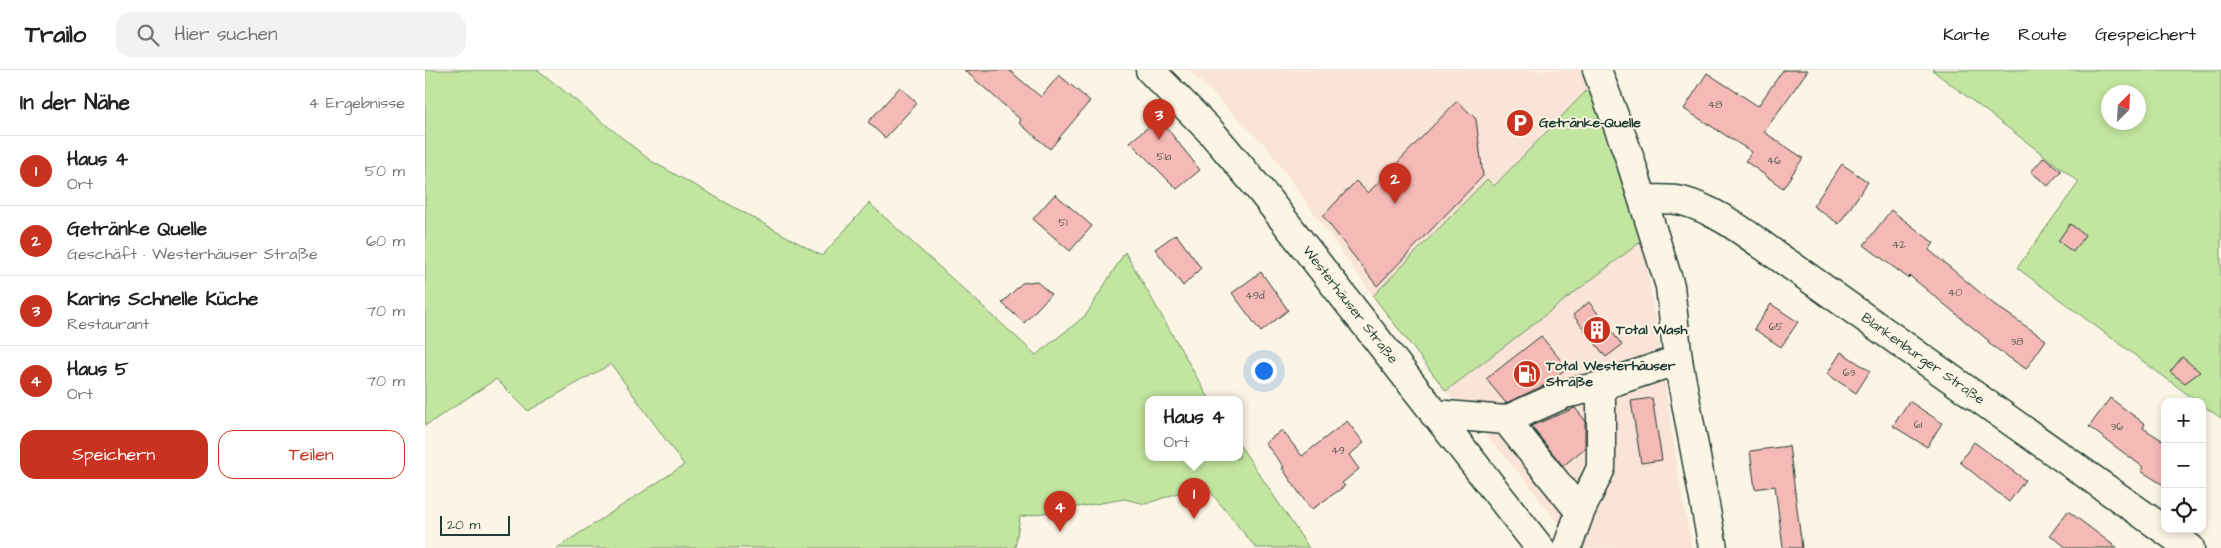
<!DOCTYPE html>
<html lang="de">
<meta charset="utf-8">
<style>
:root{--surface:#fff;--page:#f2f2f2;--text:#202124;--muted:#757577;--line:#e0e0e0;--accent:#c8321e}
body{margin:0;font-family:"Architects Daughter",sans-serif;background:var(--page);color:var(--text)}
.controls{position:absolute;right:15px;bottom:15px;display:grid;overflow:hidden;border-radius:10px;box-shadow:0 2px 8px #0003}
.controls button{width:45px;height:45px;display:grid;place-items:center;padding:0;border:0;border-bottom:1px solid var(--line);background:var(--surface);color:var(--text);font:25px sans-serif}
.compass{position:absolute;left:1676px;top:15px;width:45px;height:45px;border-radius:50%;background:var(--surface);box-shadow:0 2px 8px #0003;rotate:24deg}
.scale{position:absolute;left:15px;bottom:12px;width:70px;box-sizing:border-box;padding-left:5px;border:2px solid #1f3d34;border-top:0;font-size:14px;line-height:18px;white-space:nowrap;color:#1f3d34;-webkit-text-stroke:4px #fcf5e5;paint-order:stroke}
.you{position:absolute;left:838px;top:300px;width:18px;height:18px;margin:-12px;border:4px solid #fff;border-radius:50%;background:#1a73e8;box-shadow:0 0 0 8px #1a73e833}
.badge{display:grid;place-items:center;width:32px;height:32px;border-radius:50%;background:var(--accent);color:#fff;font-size:16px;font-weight:700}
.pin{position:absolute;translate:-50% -41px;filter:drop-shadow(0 1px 2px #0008)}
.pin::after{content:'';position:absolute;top:26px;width:18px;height:15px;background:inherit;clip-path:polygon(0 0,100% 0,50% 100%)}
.popup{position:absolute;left:720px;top:326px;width:98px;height:65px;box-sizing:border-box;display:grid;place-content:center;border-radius:10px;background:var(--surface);filter:drop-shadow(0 1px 4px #0005);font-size:16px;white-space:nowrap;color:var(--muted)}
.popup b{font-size:19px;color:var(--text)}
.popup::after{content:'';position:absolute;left:50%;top:100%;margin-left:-10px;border:10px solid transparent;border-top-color:var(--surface)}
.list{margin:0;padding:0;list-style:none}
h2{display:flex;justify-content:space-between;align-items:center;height:65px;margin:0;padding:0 20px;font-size:21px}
h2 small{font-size:16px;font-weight:400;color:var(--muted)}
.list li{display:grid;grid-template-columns:32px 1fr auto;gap:15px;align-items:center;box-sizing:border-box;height:70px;padding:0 20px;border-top:1px solid var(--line)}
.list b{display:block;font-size:19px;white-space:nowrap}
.list p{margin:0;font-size:16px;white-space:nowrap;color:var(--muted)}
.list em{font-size:16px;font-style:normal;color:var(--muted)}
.actions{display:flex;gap:10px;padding:15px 20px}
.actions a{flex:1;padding:11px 0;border:1px solid var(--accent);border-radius:15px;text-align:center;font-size:18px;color:var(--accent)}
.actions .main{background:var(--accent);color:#fff}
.icon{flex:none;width:28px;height:28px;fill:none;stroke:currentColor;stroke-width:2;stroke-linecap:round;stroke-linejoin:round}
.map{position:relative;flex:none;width:1796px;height:478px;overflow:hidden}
header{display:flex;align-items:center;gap:30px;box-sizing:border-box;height:70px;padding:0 25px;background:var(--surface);border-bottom:1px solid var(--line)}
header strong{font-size:24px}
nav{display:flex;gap:28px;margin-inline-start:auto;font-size:18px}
.search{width:350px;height:45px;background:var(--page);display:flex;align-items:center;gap:12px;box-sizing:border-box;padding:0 18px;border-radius:15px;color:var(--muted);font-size:19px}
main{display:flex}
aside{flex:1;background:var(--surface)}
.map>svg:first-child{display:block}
.built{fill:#fae3d7}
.green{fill:#c2e59f;stroke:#70916a;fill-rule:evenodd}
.building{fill:#f5b9b6;stroke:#1f3d34}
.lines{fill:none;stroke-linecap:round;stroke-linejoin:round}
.minor-casing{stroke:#1f3d34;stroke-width:31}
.major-casing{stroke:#1f3d34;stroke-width:31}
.minor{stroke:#fcf5e5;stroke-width:28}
.major{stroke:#fcf5e5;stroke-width:28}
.labels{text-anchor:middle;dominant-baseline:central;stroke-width:4;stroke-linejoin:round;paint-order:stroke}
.number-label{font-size:11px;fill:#545c54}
.poi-label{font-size:14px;font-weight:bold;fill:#1f3d34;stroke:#fcf5e5;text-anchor:start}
.street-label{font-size:14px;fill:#1f3d34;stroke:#fcf5e5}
</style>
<header>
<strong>Trailo</strong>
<div class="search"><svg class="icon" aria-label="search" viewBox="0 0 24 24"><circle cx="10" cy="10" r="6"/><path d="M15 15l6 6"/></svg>Hier suchen</div>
<nav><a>Karte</a><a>Route</a><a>Gespeichert</a></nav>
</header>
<main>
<aside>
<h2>In der Nähe<small>4 Ergebnisse</small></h2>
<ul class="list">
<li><span class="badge">1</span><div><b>Haus 4</b><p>Ort</p></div><em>50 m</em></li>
<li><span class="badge">2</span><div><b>Getränke Quelle</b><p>Geschäft · Westerhäuser Straße</p></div><em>60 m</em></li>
<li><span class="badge">3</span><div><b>Karins Schnelle Küche</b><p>Restaurant</p></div><em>70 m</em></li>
<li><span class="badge">4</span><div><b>Haus 5</b><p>Ort</p></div><em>70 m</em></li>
</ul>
<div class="actions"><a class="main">Speichern</a><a>Teilen</a></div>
</aside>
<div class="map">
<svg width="1796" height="478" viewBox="0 0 1796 478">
<rect width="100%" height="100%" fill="#fcf5e5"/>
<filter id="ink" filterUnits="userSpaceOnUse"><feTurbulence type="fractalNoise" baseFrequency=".02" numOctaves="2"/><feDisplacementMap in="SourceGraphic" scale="10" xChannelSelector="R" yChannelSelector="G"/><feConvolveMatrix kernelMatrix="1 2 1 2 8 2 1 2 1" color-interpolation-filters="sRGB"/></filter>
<g filter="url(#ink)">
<g class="built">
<polygon points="764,0 1158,0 1165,17 1069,116 1061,110 948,226 842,77"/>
<polygon points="1218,170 1256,421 1267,478 1152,478 1097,406 1021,321"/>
</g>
<g class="green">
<polygon points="0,0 113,0 226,91 397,186 444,133 611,285 661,245 700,182 785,330 724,330 724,388 814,388 814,374 884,478 831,478 779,414 721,434 699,429 595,447 590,478 132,478 259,395 186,294 103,341 71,309 0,356"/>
<path d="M1507,0h289v348l-19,-13v-3h-4l-181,-134 62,-86zM1684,22h30v30h-30z"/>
<polygon points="1165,17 1218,170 1021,321 948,226 1062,109 1069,116"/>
</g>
<g class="building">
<polygon points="539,0 584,0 616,27 634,5 665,31 625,79 594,53 596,50"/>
<polygon points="1358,0 1383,0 1339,62 1378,88 1358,118 1320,91 1327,82 1259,39 1282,3 1333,36"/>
<polygon points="475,17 492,33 460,68 443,52"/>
<polygon points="1032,31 1051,49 1058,106 952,216 898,146 931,111 943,123"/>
<polygon points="734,48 775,100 752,119 705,72"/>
<polygon points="1619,87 1636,101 1623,116 1606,102"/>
<polygon points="1417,94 1443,112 1414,154 1388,136"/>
<polygon points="630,124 667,156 645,181 608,149"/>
<polygon points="1466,140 1509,173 1504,180 1570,235 1621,270 1601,299 1563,273 1564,271 1485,206 1483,208 1439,175"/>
<polygon points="1645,154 1660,165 1648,182 1633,171"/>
<polygon points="751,164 776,198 758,216 730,179"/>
<polygon points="836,202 863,240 836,262 807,223"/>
<polygon points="611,211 626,224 599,253 577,233 597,213"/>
<polygon points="1164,232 1197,275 1181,287 1148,245"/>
<polygon points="1346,234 1373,252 1356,277 1329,259"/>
<polygon points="1116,266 1142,298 1128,309 1129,311 1081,333 1061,309"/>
<polygon points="1416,282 1445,301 1431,323 1402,304"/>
<polygon points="1757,287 1775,302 1760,313 1745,302"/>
<polygon points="1227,328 1237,390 1216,393 1206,331"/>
<polygon points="1685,328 1720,354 1718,358 1740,372 1740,416 1716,401 1718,397 1664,357"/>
<polygon points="1484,331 1517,353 1502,377 1468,356"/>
<polygon points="1150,338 1160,350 1160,378 1138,396 1106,356"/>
<polygon points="922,351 939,373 924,385 934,399 917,413 920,416 886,440 857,398 859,397 840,373 857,360 877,386"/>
<polygon points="1549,372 1600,410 1584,432 1535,392"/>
<polygon points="1364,376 1367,398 1377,478 1358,478 1350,416 1330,419 1325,381"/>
<polygon points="1643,441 1692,478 1642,478 1625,465"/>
</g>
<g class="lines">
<defs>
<g id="minor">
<polyline points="1172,0 1203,83 1245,216 1253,290 1288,478"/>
<path id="s1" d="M1218,129c12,1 27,-1 39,2 39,10 74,41 107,63l401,284"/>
<polyline points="1009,344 1081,350 1155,442 1142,478"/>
<polyline points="1081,350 1139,324 1176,316"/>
<polyline points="1155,442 1176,398 1176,316 1253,290"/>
</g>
<g id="major">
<path id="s2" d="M725,0l62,63 49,58 279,357"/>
</g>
</defs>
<use href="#minor" class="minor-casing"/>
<use href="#major" class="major-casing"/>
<use href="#minor" class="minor"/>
<use href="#major" class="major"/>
</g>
</g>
<defs>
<symbol id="parking-disc" viewBox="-11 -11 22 22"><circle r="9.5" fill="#c8321e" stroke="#fcf5e5"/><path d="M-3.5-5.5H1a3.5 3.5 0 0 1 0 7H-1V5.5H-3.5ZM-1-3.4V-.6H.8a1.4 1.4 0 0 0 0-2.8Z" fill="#fff"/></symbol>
<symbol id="building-disc" viewBox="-11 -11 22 22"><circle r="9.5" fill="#c8321e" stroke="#fcf5e5"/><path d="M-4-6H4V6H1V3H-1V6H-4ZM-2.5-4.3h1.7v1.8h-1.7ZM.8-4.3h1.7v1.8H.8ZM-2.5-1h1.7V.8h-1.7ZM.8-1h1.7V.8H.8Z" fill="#fff"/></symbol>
<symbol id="fuel-disc" viewBox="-11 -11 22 22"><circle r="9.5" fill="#c8321e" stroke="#fcf5e5"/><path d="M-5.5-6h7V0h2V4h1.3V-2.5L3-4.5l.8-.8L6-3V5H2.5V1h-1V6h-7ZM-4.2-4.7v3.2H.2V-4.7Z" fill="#fff"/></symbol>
</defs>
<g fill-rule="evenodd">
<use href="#parking-disc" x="1079" y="37" width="32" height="32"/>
<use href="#building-disc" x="1156" y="244" width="32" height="32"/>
<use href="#fuel-disc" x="1086" y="288" width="32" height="32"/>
</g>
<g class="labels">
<g class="number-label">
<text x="1290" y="34">48</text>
<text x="739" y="86">51a</text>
<text x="1349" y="90">46</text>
<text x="638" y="152">51</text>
<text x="1474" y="174">42</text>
<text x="1530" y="222">40</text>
<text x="830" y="225">49d</text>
<text x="1351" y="256">65</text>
<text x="1592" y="271">38</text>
<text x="1424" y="302">63</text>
<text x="1493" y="354">61</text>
<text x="1692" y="356">36</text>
<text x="913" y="380">49</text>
</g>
<g class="poi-label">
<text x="1114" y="53">Getränke-Quelle</text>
<text x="1191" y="260">Total Wash</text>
<text x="1121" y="296">Total Westerhäuser<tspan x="1121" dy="16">Straße</tspan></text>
</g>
<g class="street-label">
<text stroke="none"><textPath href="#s2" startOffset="309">Westerhäuser Straße</textPath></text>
<text stroke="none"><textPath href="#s1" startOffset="328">Blankenburger Straße</textPath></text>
</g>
</g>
</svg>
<div class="controls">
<button>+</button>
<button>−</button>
<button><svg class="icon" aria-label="locate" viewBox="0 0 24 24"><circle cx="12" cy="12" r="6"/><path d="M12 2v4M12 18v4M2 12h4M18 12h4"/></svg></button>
</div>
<svg class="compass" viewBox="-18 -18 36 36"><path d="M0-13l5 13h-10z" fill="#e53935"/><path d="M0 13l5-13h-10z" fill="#757577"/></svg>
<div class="scale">20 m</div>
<div class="you"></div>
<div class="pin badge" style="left:769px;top:449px">1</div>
<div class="popup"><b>Haus 4</b>Ort</div>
<div class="pin badge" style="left:970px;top:134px">2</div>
<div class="pin badge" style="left:734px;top:70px">3</div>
<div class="pin badge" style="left:635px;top:462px">4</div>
</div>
</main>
